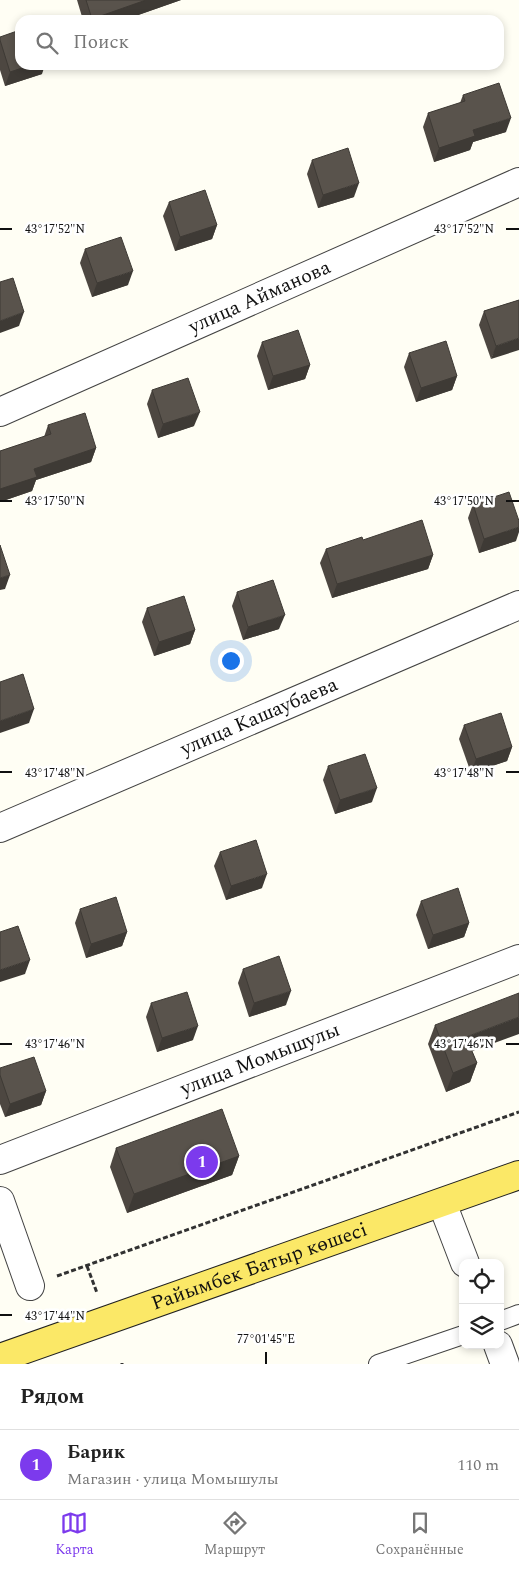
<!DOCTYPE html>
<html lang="ru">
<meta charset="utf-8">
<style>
:root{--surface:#fff;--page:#f2f2f2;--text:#222;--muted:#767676;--line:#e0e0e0;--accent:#7c3aed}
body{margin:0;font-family:Spectral,serif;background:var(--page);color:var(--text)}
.controls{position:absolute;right:15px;bottom:15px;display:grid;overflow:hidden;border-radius:10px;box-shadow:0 2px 8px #0003}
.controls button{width:45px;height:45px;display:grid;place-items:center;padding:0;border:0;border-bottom:1px solid var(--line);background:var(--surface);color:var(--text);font:25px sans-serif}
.you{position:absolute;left:230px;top:660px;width:18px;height:18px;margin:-12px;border:4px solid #fff;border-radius:50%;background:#1a73e8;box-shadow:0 0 0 8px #1a73e833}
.badge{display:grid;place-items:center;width:32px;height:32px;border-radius:50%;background:var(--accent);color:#fff;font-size:16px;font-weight:700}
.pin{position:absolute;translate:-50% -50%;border:2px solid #fff;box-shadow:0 1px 5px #0006}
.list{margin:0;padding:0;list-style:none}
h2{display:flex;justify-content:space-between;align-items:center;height:65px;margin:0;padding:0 20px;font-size:21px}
h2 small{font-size:16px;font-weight:400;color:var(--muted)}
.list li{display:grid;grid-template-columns:32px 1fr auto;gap:15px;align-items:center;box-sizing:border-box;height:70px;padding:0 20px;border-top:1px solid var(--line)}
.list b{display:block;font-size:19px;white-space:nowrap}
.list p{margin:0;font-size:16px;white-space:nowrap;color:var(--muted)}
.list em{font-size:16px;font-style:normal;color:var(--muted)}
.icon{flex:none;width:28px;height:28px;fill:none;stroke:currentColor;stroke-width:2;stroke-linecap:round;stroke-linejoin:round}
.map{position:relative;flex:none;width:519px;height:1364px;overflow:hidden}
.search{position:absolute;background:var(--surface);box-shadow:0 2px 8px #0003;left:15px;right:15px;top:15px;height:55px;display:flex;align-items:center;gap:12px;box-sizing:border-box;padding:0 18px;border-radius:15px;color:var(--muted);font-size:19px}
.sheet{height:135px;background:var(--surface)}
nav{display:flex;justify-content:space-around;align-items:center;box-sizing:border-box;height:70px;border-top:1px solid var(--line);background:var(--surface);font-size:14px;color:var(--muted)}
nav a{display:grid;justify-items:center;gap:2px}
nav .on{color:var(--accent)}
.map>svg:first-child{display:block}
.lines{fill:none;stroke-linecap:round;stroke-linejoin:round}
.lane-casing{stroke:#434343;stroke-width:20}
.street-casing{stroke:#434343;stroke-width:30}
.primary-casing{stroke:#212121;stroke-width:30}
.path{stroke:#323232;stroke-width:3;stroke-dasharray:5 2.5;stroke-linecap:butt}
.lane{stroke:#fff;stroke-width:18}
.street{stroke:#fff;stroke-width:28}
.primary{stroke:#fbe867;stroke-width:28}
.wall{fill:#4d4741}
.shaded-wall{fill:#3e3a35}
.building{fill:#59534c;stroke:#3e3a35}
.ticks{fill:none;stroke:#101010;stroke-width:2}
.labels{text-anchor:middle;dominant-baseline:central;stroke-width:5;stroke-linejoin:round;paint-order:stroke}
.street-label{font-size:20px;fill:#101010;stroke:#fff}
.ticks-label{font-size:12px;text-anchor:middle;fill:#101010;stroke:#fff;stroke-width:5;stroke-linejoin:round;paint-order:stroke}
</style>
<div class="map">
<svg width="519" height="1364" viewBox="0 0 519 1364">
<rect width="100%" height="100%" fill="#fffef4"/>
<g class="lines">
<defs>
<g id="lane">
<polyline points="500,1321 519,1314"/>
<polyline points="378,1364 463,1335"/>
</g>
<g id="street">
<path id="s1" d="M0,412l519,-230"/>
<path id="s2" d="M0,828l519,-223"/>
<path id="s3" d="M0,1160l519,-201"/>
<polyline points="0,1201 30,1286"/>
<polyline points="442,1203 465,1263"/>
<polyline points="498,1345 505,1364"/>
</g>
<g id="primary">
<path id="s4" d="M0,1358l519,-183"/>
</g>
</defs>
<use href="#lane" class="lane-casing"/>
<use href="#street" class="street-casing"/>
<use href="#primary" class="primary-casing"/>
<g class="path">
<polyline points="87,1266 97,1293"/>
<polyline points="57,1276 519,1112"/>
<polyline points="122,1363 122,1364"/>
</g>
<use href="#lane" class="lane"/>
<use href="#street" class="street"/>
<use href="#primary" class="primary"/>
</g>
<g class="wall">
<polygon points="77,0 181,0 124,20 83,20"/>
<polygon points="0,37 42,74 5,86 0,70"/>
<polygon points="463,95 506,132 473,142 470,150 434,162 423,127 428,113 460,103"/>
<polygon points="312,160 354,197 318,208 307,174"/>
<polygon points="169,202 217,225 212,239 175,251 163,216"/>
<polygon points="85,249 128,285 92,297 80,263"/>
<polygon points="519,300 491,359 479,325 484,311"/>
<polygon points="262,342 310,365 305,379 268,390 257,356"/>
<polygon points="409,353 457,376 452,390 416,402 404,367"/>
<polygon points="152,390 194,426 158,438 147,404"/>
<polygon points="48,425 96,448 91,462 36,480 32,491 0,502 0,451 44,437"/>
<polygon points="473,504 516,541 479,553 468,518"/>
<polygon points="363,540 433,555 428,569 332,598 320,563 326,549"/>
<polygon points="237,592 279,629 243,640 232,606"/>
<polygon points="147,608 195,630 190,644 154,656 142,622"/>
<polygon points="464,725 512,747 507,761 471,773 459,739"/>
<polygon points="328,766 372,802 335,814 323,780"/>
<polygon points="220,852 262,888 226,900 214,866"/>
<polygon points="421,901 469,923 464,937 428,949 416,915"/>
<polygon points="80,909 127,932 122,946 86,958 75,923"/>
<polygon points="243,969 286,1005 249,1017 238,983"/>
<polygon points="151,1003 193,1040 157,1052 146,1017"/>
<polygon points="435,1025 472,1051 477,1063 470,1082 446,1092 428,1044"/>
<polygon points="0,1068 46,1091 41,1105 5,1117 0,1104"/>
<polygon points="116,1148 239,1156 232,1175 127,1213 110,1167"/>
</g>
<g class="shaded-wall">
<polygon points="146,0 181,0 124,20 92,20 92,19"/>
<polygon points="31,65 45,65 42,74 5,86 10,72"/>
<polygon points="511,118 506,132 473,142 470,150 434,162 439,148 473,130"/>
<polygon points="359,183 354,197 318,208 323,195"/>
<polygon points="217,225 212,239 175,251 180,237"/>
<polygon points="133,271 128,285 92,297 97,283"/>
<polygon points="24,312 19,326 0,333 0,321"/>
<polygon points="519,338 519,350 491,359 496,346"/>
<polygon points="310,365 305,379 268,390 273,376"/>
<polygon points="457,376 452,390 416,402 421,388"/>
<polygon points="200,412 194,426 158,438 163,424"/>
<polygon points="96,448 91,462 36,480 32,491 0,502 0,489 34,469"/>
<polygon points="519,527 519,532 516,541 479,553 484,539"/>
<polygon points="433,555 428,569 332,598 337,584"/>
<polygon points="10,575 5,589 0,590 0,578"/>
<polygon points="285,615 279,629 243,640 248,627"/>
<polygon points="195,630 190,644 154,656 159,642"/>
<polygon points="34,709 29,723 0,733 0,721"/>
<polygon points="512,747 507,761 471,773 476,759"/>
<polygon points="377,788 372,802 335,814 340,800"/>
<polygon points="267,874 262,888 226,900 231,886"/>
<polygon points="469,923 464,937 428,949 433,935"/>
<polygon points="127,932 122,946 86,958 91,944"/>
<polygon points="30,960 25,974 0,982 0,970"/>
<polygon points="291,991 286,1005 249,1017 254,1003"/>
<polygon points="519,1017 519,1034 459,1056 466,1037"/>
<polygon points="198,1026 193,1040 157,1052 162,1038"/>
<polygon points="477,1063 470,1082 446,1092 453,1073"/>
<polygon points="46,1091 41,1105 5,1117 10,1104"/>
<polygon points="239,1156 232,1175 127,1213 134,1194"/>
</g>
<g class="building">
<polygon points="86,0 146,0 92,19"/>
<polygon points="20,30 20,65 31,65 10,72 0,40 0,37"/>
<polygon points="499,83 511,118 473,130 475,136 439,148 428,113 465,101 463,95"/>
<polygon points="348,148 359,183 323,195 312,160"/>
<polygon points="205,190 217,225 180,237 169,202"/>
<polygon points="121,237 133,271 97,283 85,249"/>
<polygon points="13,278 24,312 0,321 0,282"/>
<polygon points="519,300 519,338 496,346 484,311"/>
<polygon points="298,330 310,365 273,376 262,342"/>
<polygon points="446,341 457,376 421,388 409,353"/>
<polygon points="188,378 200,412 163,424 152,390"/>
<polygon points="85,413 96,448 34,469 37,477 0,489 0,451 51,434 48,425"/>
<polygon points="509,492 519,521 519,527 484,539 473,504"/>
<polygon points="422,520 433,555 337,584 326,549 362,537 363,540"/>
<polygon points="0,545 10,575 0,578"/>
<polygon points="273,580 285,615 248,627 237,592"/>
<polygon points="184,596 195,630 159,642 147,608"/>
<polygon points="23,674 34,709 0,721 0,682"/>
<polygon points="501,713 512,747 476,759 464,725"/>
<polygon points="365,754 377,788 340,800 328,766"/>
<polygon points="256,840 267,874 231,886 220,852"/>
<polygon points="458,888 469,923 433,935 421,901"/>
<polygon points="116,897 127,932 91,944 80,909"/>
<polygon points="18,926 30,960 0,970 0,932"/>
<polygon points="279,956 291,991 254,1003 243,969"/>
<polygon points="187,992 198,1026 162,1038 151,1003"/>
<polygon points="519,993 519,1017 466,1037 477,1063 453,1073 435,1025"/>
<polygon points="34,1057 46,1091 10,1104 0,1075 0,1068"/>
<polygon points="222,1109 239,1156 134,1194 116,1148"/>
</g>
<path class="ticks" d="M0,229h12M506,229h13M0,501h12M506,501h13M0,772h12M506,772h13M0,1044h12M506,1044h13M0,1315h12M266,1352v12"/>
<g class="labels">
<g class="street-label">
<text stroke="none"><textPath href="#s1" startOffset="284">улица Айманова</textPath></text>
<text stroke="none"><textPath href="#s2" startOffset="282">улица Кашаубаева</textPath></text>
<text stroke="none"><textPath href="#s3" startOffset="279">улица Момышулы</textPath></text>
<text stroke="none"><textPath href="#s4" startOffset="275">Райымбек Батыр көшесі</textPath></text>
</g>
</g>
<g class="ticks-label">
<text x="55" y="233">43°17'52"N</text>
<text x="464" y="233">43°17'52"N</text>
<text x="55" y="505">43°17'50"N</text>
<text x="464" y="505">43°17'50"N</text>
<text x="55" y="777">43°17'48"N</text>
<text x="464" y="777">43°17'48"N</text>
<text x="55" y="1048">43°17'46"N</text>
<text x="464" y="1048">43°17'46"N</text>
<text x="55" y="1320">43°17'44"N</text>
<text x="266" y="1343">77°01'45"E</text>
</g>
</svg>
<div class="controls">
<button><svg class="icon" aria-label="locate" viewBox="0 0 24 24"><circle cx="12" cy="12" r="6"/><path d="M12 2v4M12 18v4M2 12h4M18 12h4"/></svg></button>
<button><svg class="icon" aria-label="layers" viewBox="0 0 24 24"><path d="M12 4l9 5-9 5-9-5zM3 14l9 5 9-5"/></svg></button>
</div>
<div class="you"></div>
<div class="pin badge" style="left:202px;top:1162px">1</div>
<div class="search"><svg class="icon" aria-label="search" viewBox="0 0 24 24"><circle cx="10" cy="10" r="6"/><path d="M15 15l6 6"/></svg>Поиск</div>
</div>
<section class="sheet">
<h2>Рядом<small></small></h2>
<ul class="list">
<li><span class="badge">1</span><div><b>Барик</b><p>Магазин · улица Момышулы</p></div><em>110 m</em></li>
</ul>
</section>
<nav>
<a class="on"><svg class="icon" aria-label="map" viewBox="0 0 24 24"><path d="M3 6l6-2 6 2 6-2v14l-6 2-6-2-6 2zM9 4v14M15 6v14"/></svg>Карта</a>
<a><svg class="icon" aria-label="directions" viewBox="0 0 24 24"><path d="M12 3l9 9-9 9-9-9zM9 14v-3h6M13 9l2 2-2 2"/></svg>Маршрут</a>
<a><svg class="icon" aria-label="saved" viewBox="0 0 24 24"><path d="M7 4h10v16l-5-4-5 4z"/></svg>Сохранённые</a>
</nav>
